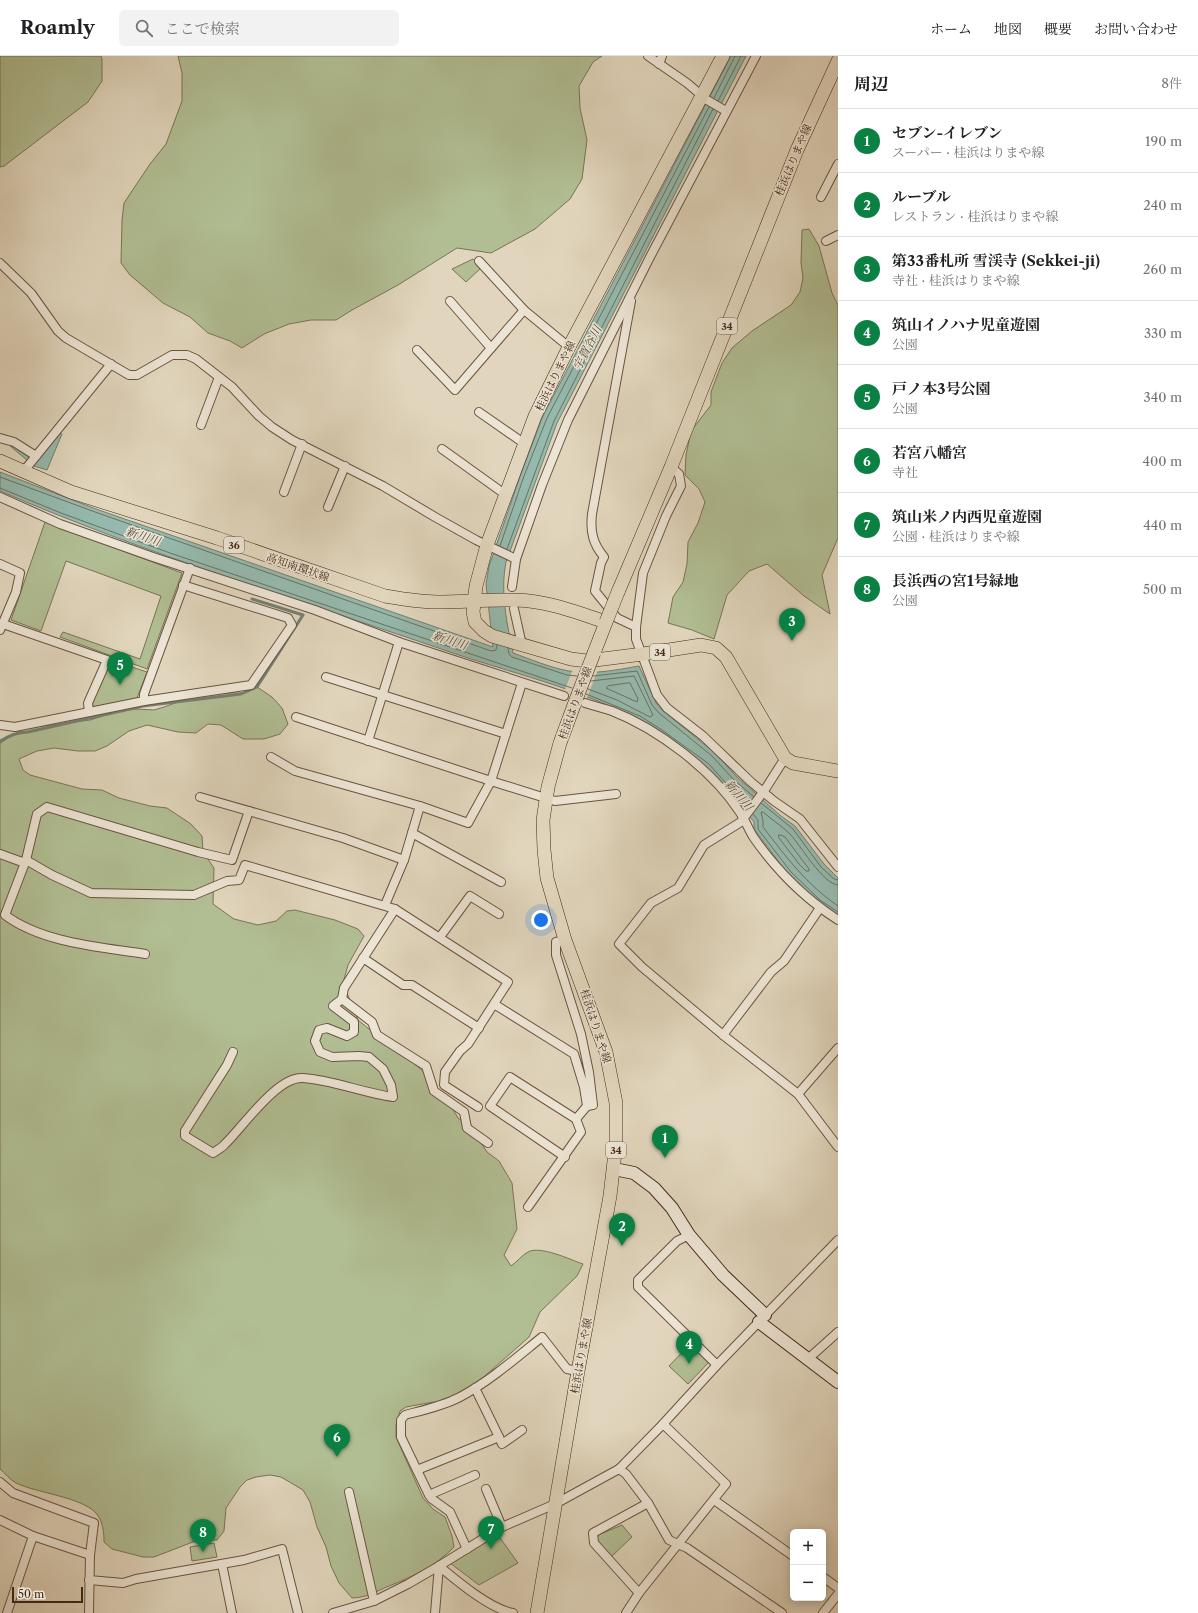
<!DOCTYPE html>
<html lang="ja">
<meta charset="utf-8">
<style>
:root{--surface:#fff;--page:#f2f2f2;--text:#202124;--muted:#757577;--line:#e0e0e0;--accent:#0b8043}
body{margin:0;font-family:"Libre Caslon Text","Noto Serif JP",serif;background:var(--page);color:var(--text)}
.controls{position:absolute;right:12px;bottom:12px;display:grid;overflow:hidden;border-radius:6px;box-shadow:0 2px 10px #0003}
.controls button{width:36px;height:36px;display:grid;place-items:center;padding:0;border:0;border-bottom:1px solid var(--line);background:var(--surface);color:var(--text);font:20px sans-serif}
.scale{position:absolute;left:12px;bottom:10px;width:71px;box-sizing:border-box;padding-left:4px;border:2px solid #442915;border-top:0;font-size:11px;line-height:14px;white-space:nowrap;color:#442915;-webkit-text-stroke:3px #ece4d4;paint-order:stroke}
.you{position:absolute;left:541px;top:864px;width:14px;height:14px;margin:-10px;border:3px solid #fff;border-radius:50%;background:#1a73e8;box-shadow:0 0 0 6px #1a73e833}
.badge{display:grid;place-items:center;width:26px;height:26px;border-radius:50%;background:var(--accent);color:#fff;font-size:13px;font-weight:700}
.pin{position:absolute;translate:-50% -33px;filter:drop-shadow(0 1px 2px #0008)}
.pin::after{content:'';position:absolute;top:21px;width:14px;height:12px;background:inherit;clip-path:polygon(0 0,100% 0,50% 100%)}
.list{margin:0;padding:0;list-style:none}
h2{display:flex;justify-content:space-between;align-items:center;height:52px;margin:0;padding:0 16px;font-size:17px}
h2 small{font-size:13px;font-weight:400;color:var(--muted)}
.list li{display:grid;grid-template-columns:26px 1fr auto;gap:12px;align-items:center;box-sizing:border-box;height:64px;padding:0 16px;border-top:1px solid var(--line)}
.list b{display:block;font-size:15px;white-space:nowrap}
.list p{margin:0;font-size:13px;white-space:nowrap;color:var(--muted)}
.list em{font-size:13px;font-style:normal;color:var(--muted)}
.icon{flex:none;width:22px;height:22px;fill:none;stroke:currentColor;stroke-width:2;stroke-linecap:round;stroke-linejoin:round}
.map{position:relative;flex:none;width:838px;height:1557px;overflow:hidden}
header{display:flex;align-items:center;gap:24px;box-sizing:border-box;height:56px;padding:0 20px;background:var(--surface);border-bottom:1px solid var(--line)}
header strong{font-size:19px}
nav{display:flex;gap:22px;margin-inline-start:auto;font-size:14px}
.search{width:280px;height:36px;background:var(--page);display:flex;align-items:center;gap:10px;box-sizing:border-box;padding:0 14px;border-radius:6px;color:var(--muted);font-size:15px}
main{display:flex}
aside{flex:1;background:var(--surface)}
.map>svg:first-child{display:block}
.green{fill:#b1be93;stroke:#7a7454}
.water{fill:#95b9ad;stroke:#757f70}
.pier{fill:#e1d6bd}
.lines{fill:none;stroke-linecap:round;stroke-linejoin:round}
.shore{stroke:#6c7161;stroke-width:1}
.stream{stroke:#757f70;stroke-width:3}
.street-casing{stroke:#6b543f;stroke-width:10}
.secondary-casing{stroke:#442915;stroke-width:14}
.primary-casing{stroke:#442915;stroke-width:14}
.street{stroke:#ece4d4;stroke-width:8}
.secondary{stroke:#ece4d4;stroke-width:12}
.primary{stroke:#e1d6bd;stroke-width:13}
.primary-bridge-casing{stroke:#442915;stroke-width:14;stroke-linecap:butt}
.primary-bridge{stroke:#e1d6bd;stroke-width:13}
.labels{text-anchor:middle;dominant-baseline:central;stroke-width:3;stroke-linejoin:round;paint-order:stroke}
.shield{fill:#ece4d4;stroke:#76614e;stroke-width:1}
.shield-label{font-size:10px;font-weight:bold;fill:#442915}
.street-label{font-size:11px;fill:#442915;stroke:#ece4d4}
.water-label{font-size:12px;font-style:italic;fill:#584d3b;stroke:#ece4d4}
</style>
<header>
<strong>Roamly</strong>
<div class="search"><svg class="icon" aria-label="search" viewBox="0 0 24 24"><circle cx="10" cy="10" r="6"/><path d="M15 15l6 6"/></svg>ここで検索</div>
<nav><a>ホーム</a><a>地図</a><a>概要</a><a>お問い合わせ</a></nav>
</header>
<main>
<div class="map">
<svg width="838" height="1557" viewBox="0 0 838 1557">
<rect width="100%" height="100%" fill="#e1d6bd"/>
<filter id="stains"><feTurbulence type="fractalNoise" baseFrequency=".005" numOctaves="4"/><feColorMatrix values="0 0 0 0 .2 0 0 0 0 .09 0 0 0 0 .02 0 0 0 .5 -.17"/></filter>
<radialGradient id="worn" r=".72"><stop offset=".6" stop-color="#630" stop-opacity="0"/><stop offset="1" stop-color="#630" stop-opacity=".3"/></radialGradient>
<g class="green">
<polygon points="0,0 101,0 102,3 102,25 88,46 4,110 0,111"/>
<polygon points="178,0 602,0 593,6 579,30 580,52 587,84 582,123 570,143 535,173 491,197 457,192 398,229 352,254 336,264 311,264 289,268 264,278 242,292 230,285 208,277 190,261 163,247 130,219 121,207 122,164 124,147 150,108 166,88 182,45 182,17"/>
<polygon points="809,173 819,190 832,237 838,249 838,482 822,519 830,558 804,540 767,508 749,515 727,539 714,583 692,574 668,567 673,541 683,526 687,508 688,486 698,467 705,446 699,433 685,419 686,399 691,375 711,349 711,336 722,307 732,292 752,275 791,249 800,236 803,222 801,207 802,174"/>
<polygon points="473,203 481,212 466,226 452,213"/>
<polygon points="45,466 182,517 147,613 60,581 63,576 140,603 161,540 66,505 41,575 11,564"/>
<polygon points="110,604 147,616 137,642 93,651 92,643"/>
<path d="M257,631l15,10 10,11 6,16 -8,10 -16,5h-21l-22,-14 -13,-1 -12,9 -18,-1 -31,-7 -18,6 -22,15 -12,5h-17l-24,-3 -17,3 -18,8 4,11 7,5 52,14 20,1 17,8 31,8 17,2 24,16 11,12 1,16 11,16 -1,36 21,15 24,6 18,-4 11,-10 8,-1 40,10 23,9 6,7 -16,29 -5,18 15,37 17,14 23,16 32,27 7,12 10,10 11,19 13,10 16,24 12,9 13,22 5,46 -13,26 7,11c6,-4 11,-11 17,-14 12,-7 43,8 55,12l-6,12 -37,36 -11,25 -53,47 -33,18h-10l-27,5 -6,4 -4,14v12l27,61 10,11 12,8 7,19 2,11c-17,18 -42,30 -65,39 -15,6 -19,11 -37,12l-13,-15 -8,-17 -5,-19 -9,-20 -7,-25 -7,-12 -22,-13 -11,-2 -14,2 -9,3 -7,7 -14,21 -2,23 -7,9h-19l-44,17h-11l-31,-8 -8,-7c0,-10 -1,-21 -8,-29 -15,-16 -59,-20 -80,-30 -6,-3 -11,-10 -16,-14v-729l27,-12 63,-8 22,-7 23,-4 19,1 10,-3 39,-14h41z"/>
<polygon points="691,1287 710,1305 688,1328 669,1310"/>
<polygon points="622,1469 632,1481 611,1501 597,1486 598,1479"/>
<polygon points="498,1479 518,1507 479,1529 450,1507"/>
<polygon points="214,1487 217,1501 192,1505 190,1491"/>
</g>
<g class="water">
<path d="M731,0h15l-189,367 -51,139c-6,31 1,61 7,91 17,6 38,15 56,18 23,4 47,-1 70,-5l17,37 6,7 53,43 22,24 44,39 14,10 29,38 14,14v39l-21,-14 -29,-29 -34,-45v-7c-15,-18 -30,-37 -47,-54 -13,-12 -32,-25 -47,-35 -63,-41 -140,-57 -210,-81 -151,-52 -304,-98 -450,-161v-19l96,37 397,138 -7,-63 3,-18 32,-92 22,-58z"/>
<polygon points="60,377 62,378 47,414 34,410 10,390 12,388 31,400"/>
</g>
<polygon class="pier" points="573,613 598,614 586,644 564,636"/>
<g class="lines">
<g class="shore">
<polyline points="714,42 735,0"/>
<polyline points="718,45 741,0"/>
<polyline points="0,421 95,456 491,595 496,594 497,589"/>
<polyline points="0,432 61,457 170,497 572,632"/>
<polyline points="500,490 524,420 547,362 709,51"/>
<polyline points="507,493 554,365 713,53"/>
<polyline points="508,592 509,598 512,601 567,619 577,620"/>
<polyline points="593,620 637,615 652,649 659,657 712,700 734,724 754,741"/>
<polygon points="630,627 638,643 637,646 606,632 608,630"/>
<polyline points="588,633 617,644 650,661 653,659 634,620 591,625"/>
<polyline points="586,638 640,660 662,674 709,708 746,750"/>
<polyline points="761,747 793,773 821,811 834,823 838,824"/>
<polyline points="753,758 758,764 758,773 791,816 820,844 838,856"/>
<polygon points="779,779 781,779 785,781 809,813 809,815 806,815 799,808 779,782"/>
<path d="M838,829c-14,0 -38,-40 -48,-51 -8,-8 -18,-14 -27,-22h-2l2,9v6c23,30 44,58 75,79"/>
</g>
<path class="stream" d="M0,686c9,-7 16,-9 28,-10l115,-26 98,-12 16,-7 46,-72 -51,-16"/>
<defs>
<g id="street">
<polyline points="648,0 687,27 707,44 726,55"/>
<polyline points="659,8 662,0"/>
<polyline points="821,141 838,108"/>
<polyline points="826,185 838,179"/>
<polyline points="479,205 524,254 569,291"/>
<polyline points="0,207 31,237 58,275 66,282 129,319 137,319 172,299 187,299 196,303 232,331 259,360 272,371 292,384 383,430 435,461 476,484 516,503"/>
<polyline points="450,245 491,292"/>
<path d="M631,245l-39,213c-2,18 1,30 12,43l-3,6 -6,28 22,27 19,9"/>
<polyline points="417,294 455,334 524,254"/>
<polyline points="479,356 525,388"/>
<polyline points="201,369 219,321"/>
<polyline points="0,382 14,386 36,400"/>
<polyline points="442,393 506,439"/>
<polyline points="671,411 679,418 681,430 666,460 643,517 636,571 636,583 657,639 667,652 703,680 751,726 774,745 800,763 838,811"/>
<polyline points="23,416 111,308"/>
<polyline points="284,436 302,388"/>
<polyline points="0,441 60,468 153,501 315,554 399,586 564,640"/>
<polyline points="328,451 345,410"/>
<polyline points="0,508 20,517 16,536 0,574"/>
<polyline points="512,531 516,503 542,429 568,364 650,201 756,0"/>
<polyline points="514,553 522,589"/>
<polyline points="3,568 107,604 88,647 89,656"/>
<polyline points="326,621 506,678"/>
<polyline points="144,645 144,638 190,512"/>
<path d="M585,647c9,3 18,5 27,8 46,18 100,59 127,100 6,8 9,18 15,27 23,33 50,60 84,82"/>
<polyline points="296,661 491,725 555,745 616,738"/>
<polyline points="0,669 15,671 144,645 251,629 292,569 288,562 183,529"/>
<polyline points="368,685 399,586"/>
<polyline points="271,701 295,715 420,750 468,767 491,725 522,627"/>
<polyline points="200,741 343,782 404,804"/>
<polyline points="742,760 746,759 764,735 785,702"/>
<polyline points="744,764 704,789 678,832 651,847 619,888 642,911 723,979 798,1038 838,1091"/>
<polyline points="412,777 501,826"/>
<polyline points="0,798 25,807"/>
<polyline points="26,804 52,819 91,837 194,839 227,825 239,824 245,809 395,853 508,926 468,988 460,995 445,1016 444,1029 478,1051"/>
<polyline points="385,849 404,804 420,750"/>
<polyline points="440,881 470,840 499,858"/>
<path d="M145,898c-44,-7 -103,-11 -140,-39l21,-55 11,-46 10,-7 151,45 34,8 17,-49"/>
<polyline points="363,902 403,929 412,929 479,972"/>
<polyline points="342,943 372,966 377,979 426,1010 434,1035 464,1056 467,1072 488,1087"/>
<polyline points="494,948 574,998 584,1031 587,1050 593,1049 589,1016 581,978 556,899 556,886 565,884"/>
<polyline points="723,979 771,916 784,905 820,852"/>
<path d="M233,996l-6,13 -42,66v5l28,17c4,-3 9,-5 12,-9 18,-17 52,-68 78,-66 30,2 60,15 90,19l-2,-12 -8,-16 -14,-12 -10,-1 -27,1 -12,-5 -5,-11 4,-11 8,-2 20,8 7,-4v-10l-21,-16 9,-7 2,-11 51,-79"/>
<polyline points="798,1038 838,992"/>
<polyline points="576,1063 587,1050"/>
<polyline points="528,1151 581,1076 576,1063 510,1021 490,1050 565,1101"/>
<polyline points="689,1179 677,1185 638,1224 638,1231 717,1309"/>
<polyline points="808,1303 838,1276"/>
<polyline points="499,1381 502,1388 522,1374"/>
<polyline points="619,1413 626,1418 648,1447 669,1484 687,1492 782,1557"/>
<polyline points="417,1414 499,1381 475,1332"/>
<polyline points="0,1426 13,1437 94,1467 90,1499 89,1557"/>
<polyline points="486,1433 502,1471"/>
<polyline points="349,1436 374,1545"/>
<polyline points="429,1439 475,1419"/>
<polyline points="714,1444 793,1500"/>
<polyline points="0,1464 33,1480"/>
<path d="M467,1493l-17,-37 -18,-13 -3,-4 -28,-58v-17l4,-5c19,-5 38,-9 55,-18 30,-16 56,-39 82,-60l25,32 11,2"/>
<polyline points="222,1508 232,1557"/>
<path d="M439,1510c18,15 51,43 74,47"/>
<polyline points="823,1521 838,1532"/>
<polyline points="89,1524 123,1527 136,1523 244,1504 282,1493 298,1557"/>
<polyline points="639,1537 594,1487 593,1477 648,1447"/>
<polyline points="7,1557 33,1480 90,1499"/>
<polyline points="333,1557 374,1545 408,1528 439,1510 502,1471 555,1448 619,1413 663,1368 717,1309 838,1184"/>
<polyline points="435,1557 439,1510"/>
<polyline points="626,1557 639,1537 726,1428 663,1368"/>
<polyline points="823,1557 838,1538"/>
</g>
<g id="secondary">
<polyline points="614,1113 634,1117 654,1132 672,1152 689,1179 723,1219 765,1259"/>
<polyline points="759,1266 838,1326"/>
</g>
<g id="primary">
<polyline points="723,0 569,291 535,360 487,489 476,530 473,556 475,566 484,575 492,580 571,603 587,605 643,598 701,589 716,592 726,601 785,702 793,707 838,715"/>
<path d="M0,405l71,31 146,46 168,58c18,3 35,6 52,6 31,0 62,-4 92,-1 27,3 52,13 77,21l-12,31"/>
<polyline points="618,536 671,411 797,94 838,5"/>
<polyline points="537,1557 578,1315 610,1140 616,1088 616,1047 606,996 565,884 547,822 544,794 543,764 548,731 560,687 577,641"/>
</g>
</defs>
<use href="#street" class="street-casing"/>
<use href="#secondary" class="secondary-casing"/>
<use href="#primary" class="primary-casing"/>
<use href="#street" class="street"/>
<use href="#secondary" class="secondary"/>
<use href="#primary" class="primary"/>
<defs>
<g id="primary-bridge">
<polyline points="606,566 618,536"/>
<polyline points="577,641 594,597"/>
</g>
</defs>
<use href="#primary-bridge" class="primary-bridge-casing"/>
<use href="#primary-bridge" class="primary-bridge"/>
</g>
<g class="labels">
<g class="shield">
<rect x="717" y="262" width="20" height="16" rx="3"/>
<rect x="224" y="481" width="20" height="16" rx="3"/>
<rect x="650" y="588" width="20" height="16" rx="3"/>
<rect x="606" y="1086" width="20" height="16" rx="3"/>
</g>
<g class="shield-label">
<text x="727" y="270">34</text>
<text x="234" y="489">36</text>
<text x="660" y="596">34</text>
<text x="616" y="1094">34</text>
</g>
<g class="street-label">
<text transform="translate(793 104) rotate(-67)">桂浜はりまや線</text>
<text transform="translate(555 320) rotate(-64)">桂浜はりまや線</text>
<text transform="translate(298 511) rotate(19)">高知南環状線</text>
<text transform="translate(575 647) rotate(-70)">桂浜はりまや線</text>
<text transform="translate(596 970) rotate(72)">桂浜はりまや線</text>
<text transform="translate(581 1300) rotate(-80)">桂浜はりまや線</text>
</g>
<g class="water-label">
<text transform="translate(587 292) rotate(-63)">宇賀谷川</text>
<text transform="translate(143 480) rotate(18)">新川川</text>
<text transform="translate(450 584) rotate(18)">新川川</text>
<text transform="translate(739 739) rotate(49)">新川川</text>
</g>
</g>
<rect width="100%" height="100%" filter="url(#stains)"/>
<rect width="100%" height="100%" fill="url(#worn)"/>
</svg>
<div class="controls">
<button>+</button>
<button>−</button>
</div>
<div class="scale">50 m</div>
<div class="you"></div>
<div class="pin badge" style="left:665px;top:1102px">1</div>
<div class="pin badge" style="left:622px;top:1190px">2</div>
<div class="pin badge" style="left:792px;top:585px">3</div>
<div class="pin badge" style="left:689px;top:1308px">4</div>
<div class="pin badge" style="left:120px;top:629px">5</div>
<div class="pin badge" style="left:337px;top:1401px">6</div>
<div class="pin badge" style="left:491px;top:1493px">7</div>
<div class="pin badge" style="left:203px;top:1496px">8</div>
</div>
<aside>
<h2>周辺<small>8件</small></h2>
<ul class="list">
<li><span class="badge">1</span><div><b>セブン-イレブン</b><p>スーパー · 桂浜はりまや線</p></div><em>190 m</em></li>
<li><span class="badge">2</span><div><b>ルーブル</b><p>レストラン · 桂浜はりまや線</p></div><em>240 m</em></li>
<li><span class="badge">3</span><div><b>第33番札所 雪渓寺 (Sekkei-ji)</b><p>寺社 · 桂浜はりまや線</p></div><em>260 m</em></li>
<li><span class="badge">4</span><div><b>筑山イノハナ児童遊園</b><p>公園</p></div><em>330 m</em></li>
<li><span class="badge">5</span><div><b>戸ノ本3号公園</b><p>公園</p></div><em>340 m</em></li>
<li><span class="badge">6</span><div><b>若宮八幡宮</b><p>寺社</p></div><em>400 m</em></li>
<li><span class="badge">7</span><div><b>筑山米ノ内西児童遊園</b><p>公園 · 桂浜はりまや線</p></div><em>440 m</em></li>
<li><span class="badge">8</span><div><b>長浜西の宮1号緑地</b><p>公園</p></div><em>500 m</em></li>
</ul>
</aside>
</main>
